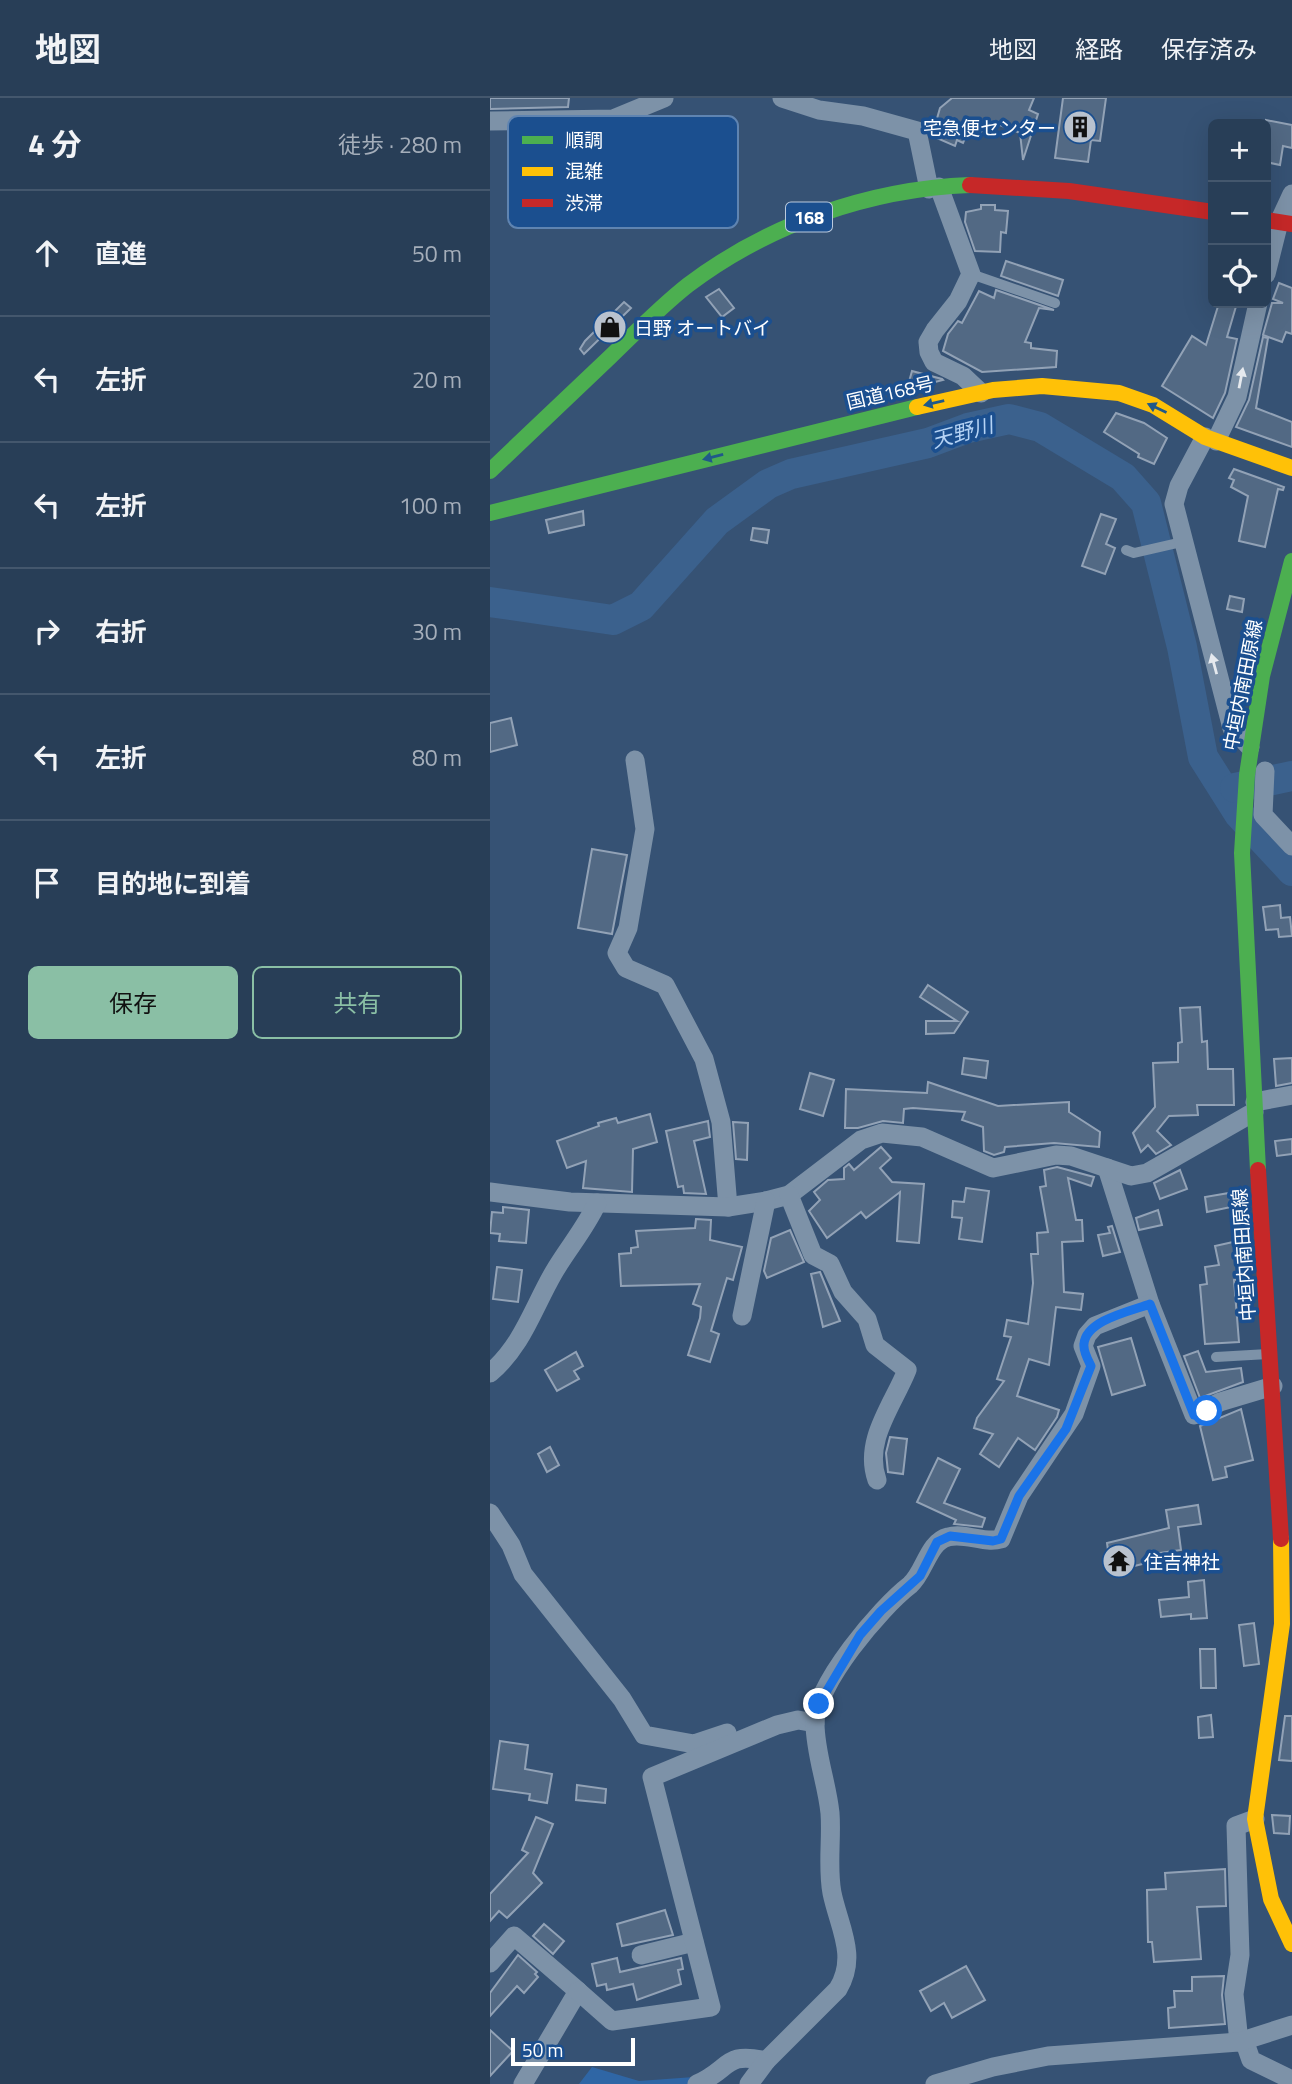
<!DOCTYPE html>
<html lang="ja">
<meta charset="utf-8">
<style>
:root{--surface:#283e57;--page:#30455d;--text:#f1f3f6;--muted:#a5aeba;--line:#44576d;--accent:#8abfa5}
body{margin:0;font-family:"Titillium Web","Noto Sans JP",sans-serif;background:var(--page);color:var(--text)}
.controls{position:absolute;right:21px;top:21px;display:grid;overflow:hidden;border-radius:10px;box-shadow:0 7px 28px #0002}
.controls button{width:63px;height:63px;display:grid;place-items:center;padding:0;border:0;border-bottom:2px solid var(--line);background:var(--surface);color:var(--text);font:35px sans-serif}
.scale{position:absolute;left:21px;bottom:18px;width:124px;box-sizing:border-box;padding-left:7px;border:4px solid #fff;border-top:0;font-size:19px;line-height:24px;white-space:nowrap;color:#fff;-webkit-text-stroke:5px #1b4f8f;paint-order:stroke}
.stop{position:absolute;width:21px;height:21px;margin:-16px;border:5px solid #1a73e8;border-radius:50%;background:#fff}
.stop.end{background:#1a73e8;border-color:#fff;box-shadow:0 2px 7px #0008}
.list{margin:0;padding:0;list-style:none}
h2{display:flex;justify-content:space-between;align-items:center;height:91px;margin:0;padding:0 28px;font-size:30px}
h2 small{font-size:23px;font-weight:400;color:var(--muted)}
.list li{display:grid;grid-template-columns:46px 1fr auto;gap:21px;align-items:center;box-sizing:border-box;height:126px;padding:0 28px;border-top:2px solid var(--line)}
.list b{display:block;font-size:26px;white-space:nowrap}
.list em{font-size:23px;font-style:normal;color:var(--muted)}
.actions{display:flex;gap:14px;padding:21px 28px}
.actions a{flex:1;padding:16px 0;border:2px solid var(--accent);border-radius:10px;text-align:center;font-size:24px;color:var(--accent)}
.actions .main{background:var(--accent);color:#111}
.icon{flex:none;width:38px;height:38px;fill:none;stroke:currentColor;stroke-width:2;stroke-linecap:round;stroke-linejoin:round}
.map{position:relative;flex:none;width:802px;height:1986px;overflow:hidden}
header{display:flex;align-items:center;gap:42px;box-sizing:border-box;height:98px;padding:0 35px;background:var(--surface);border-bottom:2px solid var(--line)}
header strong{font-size:33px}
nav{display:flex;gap:38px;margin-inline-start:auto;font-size:24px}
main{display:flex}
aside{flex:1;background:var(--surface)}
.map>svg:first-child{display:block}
.green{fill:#2f66a5}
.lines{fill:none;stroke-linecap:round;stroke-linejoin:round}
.river{stroke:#3b618d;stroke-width:30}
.building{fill:#526984;stroke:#92a2b6;stroke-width:2}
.lane{stroke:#7d92a8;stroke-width:10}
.street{stroke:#7d92a8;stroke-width:19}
.fast{stroke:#4caf50;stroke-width:16}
.slow{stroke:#ffc107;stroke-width:16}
.jam{stroke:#c62828;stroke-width:16}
.oneway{fill:#e5e9ee}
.oneway2{fill:#205989}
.route{stroke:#1a73e8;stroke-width:9}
.labels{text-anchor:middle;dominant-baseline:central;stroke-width:7;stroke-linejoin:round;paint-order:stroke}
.shield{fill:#1b4f8f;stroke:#bbcadd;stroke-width:2}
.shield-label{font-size:18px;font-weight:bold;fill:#fff}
.poi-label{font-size:19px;fill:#fff;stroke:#1b4f8f;text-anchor:start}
.street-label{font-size:19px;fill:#fff;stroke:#1b4f8f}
.water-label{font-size:21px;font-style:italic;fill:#b5d3f5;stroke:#1b4f8f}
.key{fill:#1b4f8f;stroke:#5f84b1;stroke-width:2}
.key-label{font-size:19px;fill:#fff}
</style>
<header>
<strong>地図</strong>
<nav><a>地図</a><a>経路</a><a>保存済み</a></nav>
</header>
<main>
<aside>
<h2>4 分<small>徒歩 · 280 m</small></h2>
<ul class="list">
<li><svg class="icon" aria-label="ahead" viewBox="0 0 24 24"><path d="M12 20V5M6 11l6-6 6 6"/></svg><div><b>直進</b></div><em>50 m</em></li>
<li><svg class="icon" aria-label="left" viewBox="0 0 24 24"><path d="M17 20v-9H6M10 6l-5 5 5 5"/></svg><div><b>左折</b></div><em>20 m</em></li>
<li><svg class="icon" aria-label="left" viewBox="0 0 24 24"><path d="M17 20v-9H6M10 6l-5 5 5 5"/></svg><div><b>左折</b></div><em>100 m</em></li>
<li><svg class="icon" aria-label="right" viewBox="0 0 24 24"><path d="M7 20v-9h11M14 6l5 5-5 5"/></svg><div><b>右折</b></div><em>30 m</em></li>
<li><svg class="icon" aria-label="left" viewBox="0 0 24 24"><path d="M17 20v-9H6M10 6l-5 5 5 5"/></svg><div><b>左折</b></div><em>80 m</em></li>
<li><svg class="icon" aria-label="arrive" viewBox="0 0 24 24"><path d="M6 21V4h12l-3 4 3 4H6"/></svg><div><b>目的地に到着</b></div></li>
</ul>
<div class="actions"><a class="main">保存</a><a>共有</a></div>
</aside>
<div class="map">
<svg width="802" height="1986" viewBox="0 0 802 1986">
<rect width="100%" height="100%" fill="#365274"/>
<polygon class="green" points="102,1969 149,1983 204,1979 202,1986 89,1986"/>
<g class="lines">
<g class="river">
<polyline points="0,504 123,522 151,508 227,423 278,386 301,376 438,345 478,330 519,321 550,329 633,379 656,405 692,549 713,659 749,716 802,773"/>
<polyline points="745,690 802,678"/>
</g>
</g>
<g class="building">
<polygon points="0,0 79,0 78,9 0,11"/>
<polygon points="462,0 544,0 539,12 548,16 533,62 530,35 502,24 499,33 494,31 488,37 478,33 473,45 467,42 465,48 442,38 450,10"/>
<polygon points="573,0 616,0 610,43 601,42 598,64 565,60"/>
<polygon points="776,22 802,27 802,50 793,48 790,67 776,64"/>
<polygon points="491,107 505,107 505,112 518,113 516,135 511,134 510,154 485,153 475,124 476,114 491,111"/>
<polygon points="516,163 573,182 568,198 511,178"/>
<polygon points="789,185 802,190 802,236 796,234 792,244 773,237 782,205 793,205 783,201"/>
<polygon points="229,191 244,210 232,219 216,199"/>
<polygon points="506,192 564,212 549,210 535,244 541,245 541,250 567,253 566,269 492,274 453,253 458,236 468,223 472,225 489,193 504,200"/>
<polygon points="134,204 141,210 94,256 90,251 95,243"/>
<polygon points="729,205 747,205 737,239 747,241 735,295 723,320 672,288 702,238 716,247"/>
<polygon points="773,239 778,240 766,310 802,324 802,349 746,329 759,302"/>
<polygon points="422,273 452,281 453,282 417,291"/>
<polygon points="626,315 654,325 677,340 664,366 648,359 649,356 614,334"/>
<polygon points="744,371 794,389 793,392 788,391 775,449 749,443 758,398 741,389 744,382 739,380"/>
<polygon points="93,413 94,427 59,435 56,422"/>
<polygon points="611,416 626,421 616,446 625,450 615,476 592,468"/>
<polygon points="263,430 279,432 277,445 261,442"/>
<polygon points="740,498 754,501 752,514 737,511"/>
<polygon points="21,620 27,647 0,654 0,625"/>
<polygon points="102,751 137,757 122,836 88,830"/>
<polygon points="790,807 791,820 800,819 802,838 789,839 788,831 776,832 773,809"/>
<polygon points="438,887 478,914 464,935 436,936 436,923 467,923 430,899"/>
<polygon points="710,909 712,944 717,943 718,971 743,971 744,1007 707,1007 708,1017 679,1018 667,1033 681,1047 666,1056 658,1047 651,1054 643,1035 665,1009 663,965 688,964 688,945 692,944 690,910"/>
<polygon points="474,960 498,963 496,980 472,976"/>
<polygon points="802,960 802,985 786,988 784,961"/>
<polygon points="320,975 344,982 333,1018 310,1011"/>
<polygon points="438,984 508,1008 579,1004 579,1014 610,1034 609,1049 564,1045 515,1049 514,1054 504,1057 494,1053 493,1029 472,1022 475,1014 423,1010 414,1011 413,1025 393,1023 368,1030 355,1030 356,991 437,995"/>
<polygon points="160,1016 167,1044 143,1051 142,1094 93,1090 96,1063 77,1070 67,1043 109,1028 108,1025 126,1020 128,1025"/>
<polygon points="218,1023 220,1039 204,1043 216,1096 194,1095 193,1088 188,1089 176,1033"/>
<polygon points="243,1024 258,1025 257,1062 246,1061"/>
<polygon points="802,1041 802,1056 787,1058 785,1043"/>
<polygon points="391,1049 401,1060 390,1070 402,1084 434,1086 429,1145 407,1143 410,1094 376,1120 371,1114 337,1140 319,1113 330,1102 324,1094 338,1082 354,1081 354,1070 359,1066 364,1072"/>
<polygon points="567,1069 604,1079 601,1088 578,1080 586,1122 592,1122 593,1143 572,1144 574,1194 593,1196 591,1212 566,1209 559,1267 539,1261 527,1298 569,1312 567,1319 545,1352 528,1340 509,1369 490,1356 503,1336 484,1330 487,1320 514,1283 507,1281 521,1239 514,1238 517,1222 538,1226 543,1185 541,1156 548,1156 547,1135 558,1134 550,1089 556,1088 554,1072"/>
<polygon points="690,1072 697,1091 670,1101 664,1085"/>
<polygon points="476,1090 499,1093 492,1144 469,1141 472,1120 462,1119 463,1103 474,1104"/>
<polygon points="739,1095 741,1109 717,1114 715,1099"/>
<polygon points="13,1109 39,1112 36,1145 9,1143 10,1136 0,1135 2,1114 13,1115"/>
<polygon points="668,1112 672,1127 649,1132 646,1120"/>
<polygon points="206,1121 221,1122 220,1142 252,1149 243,1182 237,1180 221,1233 229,1236 220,1264 198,1257 210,1220 211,1209 203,1206 210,1186 131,1188 129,1156 141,1155 141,1150 148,1149 146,1133 205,1130"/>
<polygon points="622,1128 630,1154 613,1158 608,1137 620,1135 618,1129"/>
<polygon points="300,1132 314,1164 277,1180 274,1173 281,1140"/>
<polygon points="752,1142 756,1180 744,1182 749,1244 715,1246 710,1187 717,1186 715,1169 729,1167 725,1148"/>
<polygon points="7,1169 32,1172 28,1204 3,1201"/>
<polygon points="330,1174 350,1223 333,1229 321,1176"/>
<polygon points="641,1240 655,1287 622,1297 608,1249"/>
<polygon points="708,1253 716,1274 751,1270 753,1284 710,1300 694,1258"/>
<polygon points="86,1254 93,1268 84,1273 89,1281 67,1293 55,1272"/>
<polygon points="751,1311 763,1362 735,1369 737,1379 723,1382 710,1328"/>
<polygon points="400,1339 417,1341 413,1376 398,1374 396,1355"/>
<polygon points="60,1349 69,1367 57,1374 48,1356"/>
<polygon points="448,1360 470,1371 454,1405 495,1420 492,1429 464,1426 466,1422 427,1404"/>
<polygon points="708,1407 711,1426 688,1429 691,1452 662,1456 664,1463 621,1474 617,1445 679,1430 676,1412"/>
<polygon points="714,1482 717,1520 701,1521 701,1516 671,1519 669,1502 699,1499 698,1484"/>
<polygon points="764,1525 769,1566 754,1568 749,1527"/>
<polygon points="710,1551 725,1551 726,1590 711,1590"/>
<polygon points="721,1617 723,1639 709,1640 708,1619"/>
<polygon points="795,1618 802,1618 802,1663 789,1662"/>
<polygon points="10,1643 38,1647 35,1671 62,1676 57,1705 39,1702 40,1696 3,1691"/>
<polygon points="87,1687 116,1691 115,1705 86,1702"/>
<polygon points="782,1717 800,1718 799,1736 784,1735"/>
<polygon points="46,1719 63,1726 43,1775 52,1785 17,1820 9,1813 0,1823 0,1796 38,1755 32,1752"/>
<polygon points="735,1771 736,1808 707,1809 711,1861 664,1864 662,1844 658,1844 657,1792 676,1791 675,1775"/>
<polygon points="175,1812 183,1837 132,1848 127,1826"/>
<polygon points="54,1826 74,1843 63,1856 43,1838"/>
<polygon points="28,1857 47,1874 45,1876 48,1879 34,1895 27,1888 0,1918 0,1895"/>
<polygon points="127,1860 130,1874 191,1860 193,1871 188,1872 191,1886 147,1902 143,1886 117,1892 116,1886 107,1888 102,1866"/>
<polygon points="476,1868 495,1902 462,1920 454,1905 441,1913 430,1893"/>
<polygon points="734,1878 732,1897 735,1926 679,1930 678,1910 685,1909 684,1893 702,1893 702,1879"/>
<polygon points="0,1932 23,1953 0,1978"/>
</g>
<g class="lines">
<g class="lane">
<polyline points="481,176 565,205"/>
<polyline points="636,452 644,455 692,444"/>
<polyline points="726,1259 778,1256"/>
</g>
<g class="street">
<polyline points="292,0 329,12 373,18 427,33 439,91"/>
<polyline points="0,23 123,21 174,0"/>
<polyline points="449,89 481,176 468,203 445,232 438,244 439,254 444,264 473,278 491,295"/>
<polyline points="776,176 789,124 802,96"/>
<polyline points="715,339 689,388 684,406 742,630 760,649"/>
<polyline points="726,343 747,299 768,205"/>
<polyline points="145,662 155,731 138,830 127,855 136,870 175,887 214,961 231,1024 238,1109"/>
<polyline points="775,673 773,717 802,748"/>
<polyline points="765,1004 802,997"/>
<polyline points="617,1070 660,1206 704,1317 730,1304 783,1288"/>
<polyline points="0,1094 80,1104 238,1109 276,1103 299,1097 371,1042 392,1035 432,1039 503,1070 566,1057 581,1058 641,1078 657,1075 764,1014"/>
<path d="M299,1097l24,60 17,9 13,28 24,27 8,26 32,25c-14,35 -44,71 -30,110"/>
<polyline points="252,1218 276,1103"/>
<path d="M0,1275c33,-28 43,-65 64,-101 14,-24 31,-43 43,-69"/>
<polyline points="0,1415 21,1447 33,1476 132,1601 154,1637 204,1646 237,1635"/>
<polyline points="151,1857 204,1844"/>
<polyline points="0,1865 24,1838 88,1893 33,1986"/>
<polyline points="88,1893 122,1923 221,1909 162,1679 287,1627 308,1622 325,1625"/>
<polyline points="754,1942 761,1962 802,1982"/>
<polyline points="749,1944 744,1896 750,1857 746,1728 765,1721"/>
<path d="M207,1986c34,-15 27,-33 69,-23"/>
<path d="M259,1986l17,-23 72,-72c20,-33 1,-62 -6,-96 -5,-26 0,-54 -2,-80 -3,-30 -15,-60 -15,-90 0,-38 65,-115 95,-138 15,-13 18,-43 38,-48 17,-5 36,7 53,2l18,-43 55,-82 17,-48 -8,-20 4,-11 8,-9 55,-22"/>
<polyline points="445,1986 503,1969 558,1958 749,1944 802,1927"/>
</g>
<g class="fast">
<path d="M0,373c40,-38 80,-76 120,-114 25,-24 50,-50 78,-72 81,-61 181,-96 282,-100"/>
<polyline points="0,415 427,309"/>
<polyline points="768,1072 752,755 757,677 772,578 802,463"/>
</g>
<g class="slow">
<polyline points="427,309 503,292 552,288 629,295 663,307 715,339 802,370"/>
<polyline points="791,1441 792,1526 765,1721 781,1801 802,1846"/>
</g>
<g class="jam">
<polyline points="480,87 579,93 723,114"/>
<polyline points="776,122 802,126"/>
<polyline points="768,1072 791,1441"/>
</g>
</g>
<defs><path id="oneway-solid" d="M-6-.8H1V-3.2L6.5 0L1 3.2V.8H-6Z" transform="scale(1.75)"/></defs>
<g class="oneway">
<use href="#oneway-solid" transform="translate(751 280) rotate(-79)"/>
<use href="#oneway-solid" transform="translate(724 566) rotate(-105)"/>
</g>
<g class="oneway2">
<use href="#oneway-solid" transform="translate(444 305) rotate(167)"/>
<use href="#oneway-solid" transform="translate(667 310) rotate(-155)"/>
<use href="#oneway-solid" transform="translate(223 359) rotate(166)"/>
</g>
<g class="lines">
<path class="route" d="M329,1606l41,-69 21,-24 39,-35 17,-34 13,-6 43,5 8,-2 18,-43 47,-67 25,-63c-3,-6 -8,-15 -7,-22 2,-24 47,-33 66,-40l44,111 13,-4"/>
</g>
<defs>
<symbol id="building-disc" viewBox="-11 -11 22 22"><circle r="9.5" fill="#b9c2ce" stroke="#1b4f8f"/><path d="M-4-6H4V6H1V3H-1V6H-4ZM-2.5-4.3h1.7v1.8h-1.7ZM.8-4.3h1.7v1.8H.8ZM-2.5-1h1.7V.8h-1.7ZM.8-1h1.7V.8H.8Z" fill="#111"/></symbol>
<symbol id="shop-disc" viewBox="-11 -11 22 22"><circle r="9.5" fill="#b9c2ce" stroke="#1b4f8f"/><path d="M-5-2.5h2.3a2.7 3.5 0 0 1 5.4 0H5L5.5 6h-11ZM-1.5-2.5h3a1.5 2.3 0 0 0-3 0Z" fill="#111"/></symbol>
<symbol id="temple-disc" viewBox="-11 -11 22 22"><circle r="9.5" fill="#b9c2ce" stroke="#1b4f8f"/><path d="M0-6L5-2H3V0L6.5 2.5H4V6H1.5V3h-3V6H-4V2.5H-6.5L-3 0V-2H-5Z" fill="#111"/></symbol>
</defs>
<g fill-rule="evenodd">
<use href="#building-disc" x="571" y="10" width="38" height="38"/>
<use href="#shop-disc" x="101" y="210" width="38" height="38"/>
<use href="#temple-disc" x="610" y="1444" width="38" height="38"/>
</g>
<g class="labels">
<rect class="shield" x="296" y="104.5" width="46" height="29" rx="5"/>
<g class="shield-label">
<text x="319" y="119">168</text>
</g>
<g class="poi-label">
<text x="566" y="29" text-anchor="end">宅急便センター</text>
<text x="144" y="229">日野 オートバイ</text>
<text x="654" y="1463">住吉神社</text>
</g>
<g class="street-label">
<text transform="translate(400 294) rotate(-13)">国道168号</text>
<text transform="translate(752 587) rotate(-79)">中垣内南田原線</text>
<text transform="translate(753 1157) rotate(-94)">中垣内南田原線</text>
</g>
<g class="water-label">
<text transform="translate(472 334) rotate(-15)">天野川</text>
</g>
</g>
<rect x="18" y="18" width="230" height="112" rx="10" class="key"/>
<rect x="32" y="38" width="31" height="8" fill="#4caf50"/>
<rect x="32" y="69" width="31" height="9" fill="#ffc107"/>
<rect x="32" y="101" width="31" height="8" fill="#c62828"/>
<g class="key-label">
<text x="75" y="49">順調</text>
<text x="75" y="80">混雑</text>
<text x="75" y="112">渋滞</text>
</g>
</svg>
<div class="controls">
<button>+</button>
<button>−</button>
<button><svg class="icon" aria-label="locate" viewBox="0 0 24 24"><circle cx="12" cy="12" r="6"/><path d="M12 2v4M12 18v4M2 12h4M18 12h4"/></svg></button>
</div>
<div class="scale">50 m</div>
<div class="stop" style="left:717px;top:1313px"></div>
<div class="stop end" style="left:329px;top:1606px"></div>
</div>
</main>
